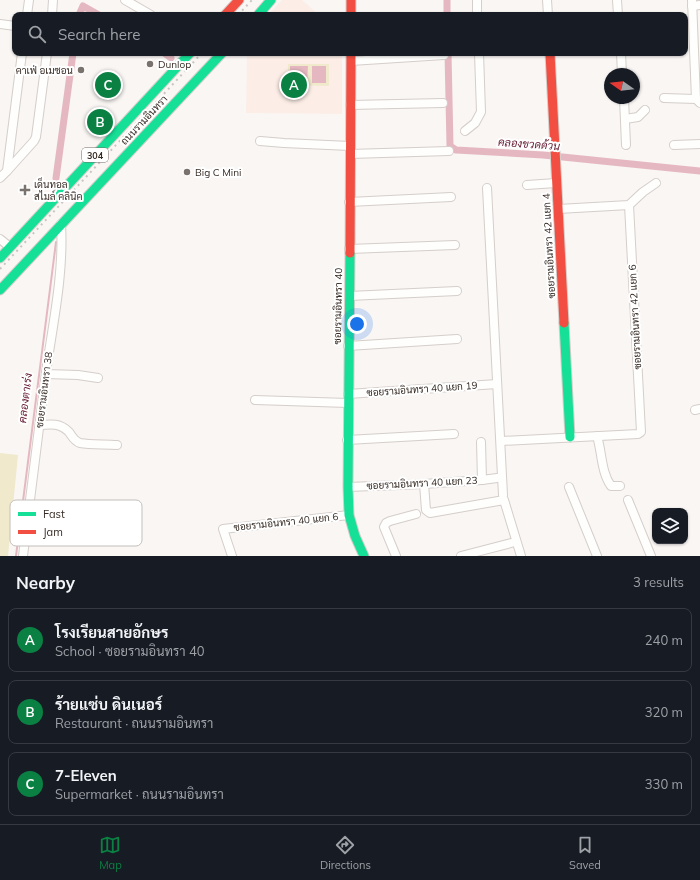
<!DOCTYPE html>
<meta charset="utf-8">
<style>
:root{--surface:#171b24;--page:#20242c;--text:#f1f3f6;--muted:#9ea1a6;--line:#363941;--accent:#0b8043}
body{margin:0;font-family:Mulish,Sarabun,sans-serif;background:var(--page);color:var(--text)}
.controls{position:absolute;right:12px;bottom:12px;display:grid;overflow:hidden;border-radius:8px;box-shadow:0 1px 3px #0004}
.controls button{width:36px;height:36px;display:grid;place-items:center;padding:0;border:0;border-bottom:1px solid var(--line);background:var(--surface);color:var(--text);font:20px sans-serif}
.compass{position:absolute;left:604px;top:68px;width:36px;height:36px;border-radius:50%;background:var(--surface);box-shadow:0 1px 3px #0004;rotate:284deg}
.you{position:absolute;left:357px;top:324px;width:14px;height:14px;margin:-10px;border:3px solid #fff;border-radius:50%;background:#1a73e8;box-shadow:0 0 0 6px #1a73e833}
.badge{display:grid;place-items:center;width:26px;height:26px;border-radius:50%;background:var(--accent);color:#fff;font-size:13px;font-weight:700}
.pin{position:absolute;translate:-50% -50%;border:2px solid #fff;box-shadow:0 1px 4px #0006}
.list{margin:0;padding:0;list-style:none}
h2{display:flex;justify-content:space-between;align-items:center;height:52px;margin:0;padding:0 16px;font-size:17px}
h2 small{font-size:13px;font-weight:400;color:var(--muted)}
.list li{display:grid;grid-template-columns:26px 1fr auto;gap:12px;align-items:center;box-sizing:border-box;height:64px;margin:0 8px 8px;padding:0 8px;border:1px solid var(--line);border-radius:8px}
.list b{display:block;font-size:15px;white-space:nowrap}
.list p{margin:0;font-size:13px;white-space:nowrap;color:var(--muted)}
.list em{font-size:13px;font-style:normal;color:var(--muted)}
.icon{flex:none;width:22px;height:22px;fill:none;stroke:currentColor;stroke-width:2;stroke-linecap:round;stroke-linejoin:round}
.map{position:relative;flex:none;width:700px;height:556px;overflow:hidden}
.search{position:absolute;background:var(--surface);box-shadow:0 1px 3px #0004;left:12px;right:12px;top:12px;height:44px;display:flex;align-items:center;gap:10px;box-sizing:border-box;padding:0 14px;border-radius:8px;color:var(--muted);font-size:15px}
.sheet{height:268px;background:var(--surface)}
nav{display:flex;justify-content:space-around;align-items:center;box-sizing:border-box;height:56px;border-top:1px solid var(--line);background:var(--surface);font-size:11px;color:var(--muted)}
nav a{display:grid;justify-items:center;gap:2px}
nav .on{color:var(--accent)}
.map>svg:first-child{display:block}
.built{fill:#fceee7}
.green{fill:#f0e9cb}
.water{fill:#e5b8c1}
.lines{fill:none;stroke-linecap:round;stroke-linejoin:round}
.stream{stroke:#e5b8c1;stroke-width:2}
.canal{stroke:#e5b8c1;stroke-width:7}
.street-casing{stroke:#d5ceca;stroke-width:10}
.fast-casing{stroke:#d5ceca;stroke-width:11}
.jam-casing{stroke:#d5ceca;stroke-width:11}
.street{stroke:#fefefd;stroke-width:8}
.fast{stroke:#16e098;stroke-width:9}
.jam{stroke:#f24e42;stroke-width:9}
.rail{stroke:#c8c6c5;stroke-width:2;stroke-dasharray:2 4;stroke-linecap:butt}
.poi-dot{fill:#7a726d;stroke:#fff;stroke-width:1.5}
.labels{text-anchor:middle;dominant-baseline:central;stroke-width:4;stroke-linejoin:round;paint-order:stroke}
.shield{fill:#fff;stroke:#726b66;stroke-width:1}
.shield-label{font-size:9px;font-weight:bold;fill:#362b24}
.poi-label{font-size:10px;fill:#362b24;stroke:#fff;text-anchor:start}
.street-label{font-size:10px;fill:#362b24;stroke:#fff}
.water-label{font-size:11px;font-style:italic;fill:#6a2137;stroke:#fff}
.key{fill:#fff;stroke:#c3bfbd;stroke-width:1}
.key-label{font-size:11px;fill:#362b24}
</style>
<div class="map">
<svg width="700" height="556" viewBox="0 0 700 556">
<rect width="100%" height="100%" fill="#f9f6f4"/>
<g class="built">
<polygon points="282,0 302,0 319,15 268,15"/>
<polygon points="247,53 342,53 342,114 246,113"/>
</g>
<g class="green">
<polygon points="288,64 329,64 329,86 288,85"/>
<polygon points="0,453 18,455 8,556 0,556"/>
</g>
<g class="water">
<polygon points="290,66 308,66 307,83 290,83"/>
<rect x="312" y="66" width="14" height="17"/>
</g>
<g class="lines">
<polyline class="stream" points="16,556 56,242"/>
<g class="canal">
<polyline points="447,0 447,15"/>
<polyline points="79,15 83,6 99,15"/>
<polyline points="164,53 171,58"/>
<polyline points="448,53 450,146 456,150 543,155 700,171"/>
<polyline points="56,178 73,53"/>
</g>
<defs>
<g id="street">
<polyline points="125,0 151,15"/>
<polyline points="477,0 477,15"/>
<polyline points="547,0 548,15"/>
<polyline points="617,0 618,15"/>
<polyline points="692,0 696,99 700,103"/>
<polyline points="692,6 700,5"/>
<polyline points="27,15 29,0"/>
<polyline points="52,15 53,0"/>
<polyline points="0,24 15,26"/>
<polyline points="621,53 622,74"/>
<polyline points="351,61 444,55"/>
<polyline points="624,98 626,145"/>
<polyline points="664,98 696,99"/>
<polyline points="350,105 443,103"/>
<polyline points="625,119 638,117 645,110"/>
<polyline points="465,131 475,123 481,112 479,53"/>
<polyline points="260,141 284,143 350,146"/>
<polyline points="674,145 700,144"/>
<polyline points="350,154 449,151"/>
<polyline points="7,171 34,141 36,137 47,53"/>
<polyline points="0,178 7,171 22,53"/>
<polyline points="527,185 556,183"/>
<polyline points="487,188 503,495"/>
<polyline points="349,202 451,197"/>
<polyline points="558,209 629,205 643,192 656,183"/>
<polyline points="0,239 10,247"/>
<polyline points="349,249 455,245"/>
<polyline points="349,296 457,291"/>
<polyline points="348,346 457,339"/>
<polyline points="46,374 78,375 98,378"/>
<polyline points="348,394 497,384"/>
<polyline points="255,400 348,403"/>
<polyline points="695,410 700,409"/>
<path d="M40,425c11,-1 20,-2 29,7 3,4 5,9 11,11 11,2 25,1 37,2"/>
<path d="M597,436c5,16 4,36 14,50h9"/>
<polyline points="347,440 454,434"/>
<polyline points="501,441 638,434 641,432 629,205"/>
<polyline points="481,442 482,480"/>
<polyline points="424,484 426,510 430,513 504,500 521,556"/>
<polyline points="348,487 424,484 482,480 497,478"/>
<polyline points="569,487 597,556"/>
<polyline points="628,500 651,556"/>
<path d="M23,556c8,-61 15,-123 23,-184 7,-49 18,-99 15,-148"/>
<polyline points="232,556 223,529 349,515"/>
<polyline points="396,556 384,527 386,523 390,521 416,514"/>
<polyline points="461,556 511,543"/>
</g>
<g id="fast">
<polyline points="258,15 271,0"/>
<polyline points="350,253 348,487 349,515 355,536 364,556"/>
<polyline points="0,258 190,53"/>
<polyline points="0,290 222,53"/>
<polyline points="564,323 570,437"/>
</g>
<g id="jam">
<polyline points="351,0 351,15"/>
<polyline points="225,15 239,0"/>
<polyline points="550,53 564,323"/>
<polyline points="350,253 351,53"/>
</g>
</defs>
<use href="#street" class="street-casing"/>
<use href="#fast" class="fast-casing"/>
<use href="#jam" class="jam-casing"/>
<use href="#street" class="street"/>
<use href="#fast" class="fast"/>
<use href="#jam" class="jam"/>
<g class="rail">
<polyline points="238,15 252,0"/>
<polyline points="0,269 202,53"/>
</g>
</g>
<g class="poi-dot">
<circle cx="150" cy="64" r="4"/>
<circle cx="81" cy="70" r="4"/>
<circle cx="187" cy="172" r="4"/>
<path d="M23 184h4v4h4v4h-4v4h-4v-4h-4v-4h4z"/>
</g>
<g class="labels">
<rect class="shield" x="82" y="148" width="26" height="14" rx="3"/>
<g class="shield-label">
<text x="95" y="155">304</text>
</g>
<g class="poi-label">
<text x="158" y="64">Dunlop</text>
<text x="73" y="70" text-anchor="end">คาเฟ่ อเมซอน</text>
<text x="195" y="172">Big C Mini</text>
<text x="34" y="184">เด็นทอล<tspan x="34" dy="12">สไมล์ คลินิค</tspan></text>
</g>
<g class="street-label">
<text transform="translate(144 120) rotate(-47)">ถนนรามอินทรา</text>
<text transform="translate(549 246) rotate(-93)">ซอยรามอินทรา 42 แยก 4</text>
<text transform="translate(338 306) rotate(-89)">ซอยรามอินทรา 40</text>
<text transform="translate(635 317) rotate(-93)">ซอยรามอินทรา 42 แยก 6</text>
<text transform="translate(422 389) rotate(-4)">ซอยรามอินทรา 40 แยก 19</text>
<text transform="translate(44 390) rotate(-83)">ซอยรามอินทรา 38</text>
<text transform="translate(422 483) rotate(-3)">ซอยรามอินทรา 40 แยก 23</text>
<text transform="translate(286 522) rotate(-6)">ซอยรามอินทรา 40 แยก 6</text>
</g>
<g class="water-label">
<text transform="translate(529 144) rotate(4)">คลองขวดด้วน</text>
<text transform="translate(25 398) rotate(-83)">คลองตาเร่ง</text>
</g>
</g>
<rect x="10" y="500" width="132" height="46" rx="6" class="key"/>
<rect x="18" y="512" width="18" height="4" fill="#16e098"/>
<rect x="18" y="530" width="18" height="4" fill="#f24e42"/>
<g class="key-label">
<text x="43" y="518">Fast</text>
<text x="43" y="536">Jam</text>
</g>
</svg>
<div class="controls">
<button><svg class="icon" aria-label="layers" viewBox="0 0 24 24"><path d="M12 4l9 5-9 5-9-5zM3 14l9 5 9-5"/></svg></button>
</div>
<svg class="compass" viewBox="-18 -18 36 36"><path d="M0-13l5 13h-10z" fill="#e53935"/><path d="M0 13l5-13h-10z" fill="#9ea1a6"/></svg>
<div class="you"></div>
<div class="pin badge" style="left:294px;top:85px">A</div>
<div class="pin badge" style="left:100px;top:122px">B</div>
<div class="pin badge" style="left:108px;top:85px">C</div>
<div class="search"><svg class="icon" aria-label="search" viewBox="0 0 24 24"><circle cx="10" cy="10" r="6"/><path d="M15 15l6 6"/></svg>Search here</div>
</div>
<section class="sheet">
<h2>Nearby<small>3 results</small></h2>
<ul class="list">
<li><span class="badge">A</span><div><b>โรงเรียนสายอักษร</b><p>School · ซอยรามอินทรา 40</p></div><em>240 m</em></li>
<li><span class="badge">B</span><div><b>ร้ายแซ่บ ดินเนอร์</b><p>Restaurant · ถนนรามอินทรา</p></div><em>320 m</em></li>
<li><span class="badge">C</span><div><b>7-Eleven</b><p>Supermarket · ถนนรามอินทรา</p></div><em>330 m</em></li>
</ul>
</section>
<nav>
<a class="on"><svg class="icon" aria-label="map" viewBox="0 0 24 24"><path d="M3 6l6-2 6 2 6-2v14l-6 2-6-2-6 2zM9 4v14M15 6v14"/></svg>Map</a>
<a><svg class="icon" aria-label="directions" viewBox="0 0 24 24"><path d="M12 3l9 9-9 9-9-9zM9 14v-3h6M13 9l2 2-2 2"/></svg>Directions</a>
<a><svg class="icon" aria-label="saved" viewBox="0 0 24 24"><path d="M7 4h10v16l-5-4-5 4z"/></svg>Saved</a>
</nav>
